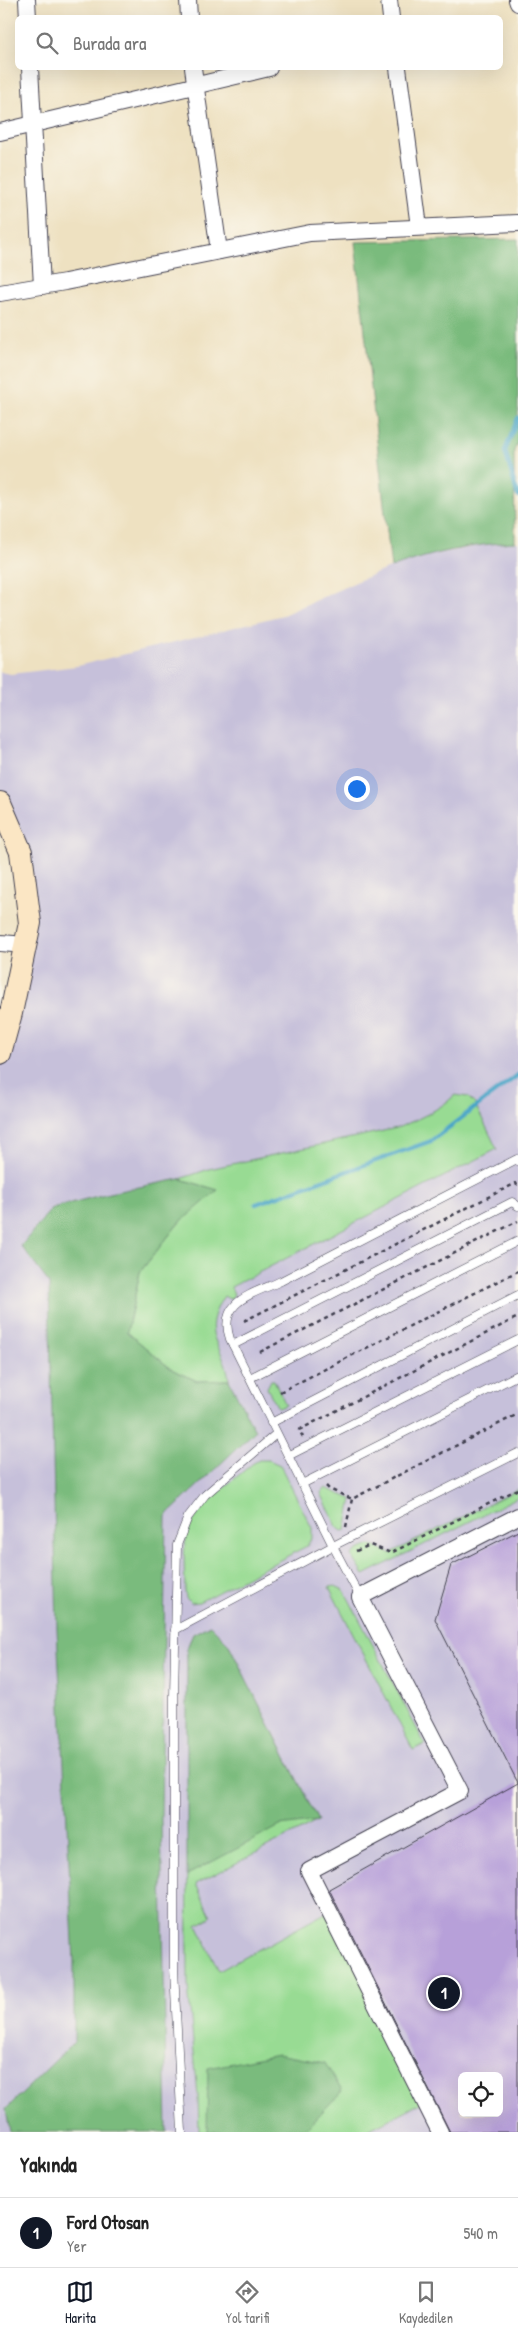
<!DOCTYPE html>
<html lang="tr">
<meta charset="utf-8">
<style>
:root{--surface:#fff;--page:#f2f2f2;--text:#222;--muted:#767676;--line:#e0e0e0;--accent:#111827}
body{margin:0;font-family:"Patrick Hand",sans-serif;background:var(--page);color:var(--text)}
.controls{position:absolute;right:15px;bottom:15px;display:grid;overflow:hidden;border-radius:8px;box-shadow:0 5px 20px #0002}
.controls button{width:45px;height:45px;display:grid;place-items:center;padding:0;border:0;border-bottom:1px solid var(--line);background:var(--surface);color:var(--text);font:25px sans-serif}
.you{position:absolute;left:356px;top:788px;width:18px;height:18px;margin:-12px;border:4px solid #fff;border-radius:50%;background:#1a73e8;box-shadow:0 0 0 8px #1a73e833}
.badge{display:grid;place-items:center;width:32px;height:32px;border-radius:50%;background:var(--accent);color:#fff;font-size:16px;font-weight:700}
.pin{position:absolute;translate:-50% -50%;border:2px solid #fff;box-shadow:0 1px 5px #0006}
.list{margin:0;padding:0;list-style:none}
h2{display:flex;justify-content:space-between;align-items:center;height:65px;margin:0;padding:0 20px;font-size:21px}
h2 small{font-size:16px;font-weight:400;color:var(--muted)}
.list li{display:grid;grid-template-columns:32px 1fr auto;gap:15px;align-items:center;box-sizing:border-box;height:70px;padding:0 20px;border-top:1px solid var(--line)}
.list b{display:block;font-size:19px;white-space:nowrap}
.list p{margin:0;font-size:16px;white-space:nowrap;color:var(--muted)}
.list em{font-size:16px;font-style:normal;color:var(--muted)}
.icon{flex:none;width:28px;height:28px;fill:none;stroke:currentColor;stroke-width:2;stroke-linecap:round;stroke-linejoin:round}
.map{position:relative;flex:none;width:518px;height:2132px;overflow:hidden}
.search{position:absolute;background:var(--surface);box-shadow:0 5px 20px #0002;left:15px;right:15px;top:15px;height:55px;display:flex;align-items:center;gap:12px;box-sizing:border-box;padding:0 18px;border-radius:8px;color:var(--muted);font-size:19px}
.sheet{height:135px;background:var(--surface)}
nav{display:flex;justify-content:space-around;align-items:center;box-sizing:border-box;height:70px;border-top:1px solid var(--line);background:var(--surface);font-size:14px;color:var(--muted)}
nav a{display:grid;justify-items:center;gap:2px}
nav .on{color:var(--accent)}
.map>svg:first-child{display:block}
.industrial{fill:#c6c0da;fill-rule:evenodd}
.green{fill:#98db93;stroke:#5d7e67}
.forest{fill:#7abb7d;stroke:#4e6e5c}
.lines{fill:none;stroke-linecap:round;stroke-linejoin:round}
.stream{stroke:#49a5c8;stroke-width:4.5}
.building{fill:#b7a0d9;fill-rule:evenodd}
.lane-casing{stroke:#413f4f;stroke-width:9}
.street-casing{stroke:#413f4f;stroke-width:18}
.secondary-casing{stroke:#413f4f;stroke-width:24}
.path{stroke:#413f4f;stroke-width:2.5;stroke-dasharray:4 4;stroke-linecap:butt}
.lane{stroke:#fff;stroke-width:8}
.street{stroke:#fff;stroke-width:16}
.secondary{stroke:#fbe6c4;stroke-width:22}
</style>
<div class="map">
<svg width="518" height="2132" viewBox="0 0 518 2132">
<rect width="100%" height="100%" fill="#fbf7ec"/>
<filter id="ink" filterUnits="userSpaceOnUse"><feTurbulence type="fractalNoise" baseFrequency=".02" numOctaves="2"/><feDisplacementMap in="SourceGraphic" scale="10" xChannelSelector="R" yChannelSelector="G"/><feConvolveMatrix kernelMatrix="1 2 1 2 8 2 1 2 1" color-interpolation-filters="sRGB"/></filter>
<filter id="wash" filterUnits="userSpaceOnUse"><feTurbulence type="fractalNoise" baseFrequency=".0096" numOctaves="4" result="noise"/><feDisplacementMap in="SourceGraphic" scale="20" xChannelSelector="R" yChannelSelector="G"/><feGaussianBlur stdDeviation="1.12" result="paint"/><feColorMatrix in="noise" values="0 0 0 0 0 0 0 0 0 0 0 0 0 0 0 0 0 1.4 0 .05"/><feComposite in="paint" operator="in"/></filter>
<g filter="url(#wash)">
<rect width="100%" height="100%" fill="#eee1c1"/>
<path class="industrial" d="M518,542v1590h-518v-1068l30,-141 -30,-120v-131l11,2 66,-8 118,-29 88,-22 86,-39 47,-18 77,-15zM462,2076h37v37h-37z"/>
<g class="green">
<path d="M455,1095l13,2 7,7 22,45 -266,138 3,7 -2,4 -3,1 -5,-3c-27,42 1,46 5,84l-32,1 -26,-12 -44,-37 13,-60 38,-48 39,-34 -37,-11 29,-10 188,-41c21,-9 41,-17 58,-33z"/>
<polygon points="271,1380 274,1380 286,1405 278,1408 267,1388"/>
<path d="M259,1460h10l11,5 32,63v9l-5,9 -108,56 -8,1 -5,-5 -1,-6c0,-15 -2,-32 0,-47 5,-36 42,-59 67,-81z"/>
<polygon points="325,1488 352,1499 346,1530 342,1531 337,1527 321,1493"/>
<polygon points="518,1489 518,1497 364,1575 352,1556 356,1551 370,1545 391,1553"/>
<polygon points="335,1586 344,1590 425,1744 413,1750 329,1587"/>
<polygon points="210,1625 228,1643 318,1821 196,1884 211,1917 197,1925 219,1971 329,1911 425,2101 364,2132 199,2132 198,2096 188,1987 187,1648 193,1634"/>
</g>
<g class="forest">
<path d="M518,239v203l-4,9 1,91c-41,2 -85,11 -124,26l-36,-326z"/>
<polygon points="180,1179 218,1190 178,1224 140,1272 127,1332 171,1369 197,1381 229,1380 255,1431 166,1516 161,1819 167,2132 10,2132 6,2109 74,2042 74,1961 57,1629 49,1283 21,1246 52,1208 109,1193"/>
<polygon points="210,1625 228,1643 318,1821 280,1826 187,1875 187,1648 193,1634"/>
<polygon points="278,2054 325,2063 342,2091 303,2132 207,2132 208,2068"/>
</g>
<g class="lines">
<g class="stream">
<polyline points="518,418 505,451 518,496"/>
<polyline points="256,1204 431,1141 518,1075"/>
</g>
</g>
<g id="blocks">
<g class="building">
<polygon points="518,1531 518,1783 435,1619 451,1565"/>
<path d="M518,1783v349h-68l-121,-243zM462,2076h37v37h-37z"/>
</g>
</g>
</g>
<g filter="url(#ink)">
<use href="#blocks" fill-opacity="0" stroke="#413f4f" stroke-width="1"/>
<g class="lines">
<defs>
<g id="lane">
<polyline points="233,1345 512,1202 518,1206"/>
<polyline points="250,1378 518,1241"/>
<polyline points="271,1423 518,1295"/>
<polyline points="288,1456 518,1340"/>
<polyline points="302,1484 518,1375"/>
<path d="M360,1597l-27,-51 -103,-207c-13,-38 23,-45 51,-58l236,-122 1,2"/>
<polyline points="175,1630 333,1546 518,1453"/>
<polyline points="182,2132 174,1969 174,1697 177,1545 188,1517 205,1495 276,1434"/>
</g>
<g id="street">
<polyline points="27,0 28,18"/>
<polyline points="188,0 189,18"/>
<polyline points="389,0 391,18"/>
<polyline points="517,0 518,3"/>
<polyline points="30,68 42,286"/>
<polyline points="193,68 219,251"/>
<polyline points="398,68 419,227"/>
<polyline points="0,132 269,68"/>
<polyline points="0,293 65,282 310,233 518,223"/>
<polyline points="0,943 14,944"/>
<polyline points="440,2132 309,1871 460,1791 360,1597 518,1516"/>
</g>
<polyline id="secondary" points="0,803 21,852 30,923 11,1013 0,1053"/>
</defs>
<use href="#lane" class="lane-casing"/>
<use href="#street" class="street-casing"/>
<use href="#secondary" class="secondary-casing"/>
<g class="path">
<polyline points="244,1321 516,1183 518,1188"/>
<polyline points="260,1352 518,1221"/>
<polyline points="280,1392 518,1271"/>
<polyline points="303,1437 299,1430 518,1317"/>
<polyline points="326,1486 329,1489 352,1499 518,1414"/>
<polyline points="346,1527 352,1499"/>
<polyline points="356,1551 370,1545 391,1553 518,1489"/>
</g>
<use href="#lane" class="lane"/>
<use href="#street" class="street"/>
<use href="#secondary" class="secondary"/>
</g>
</g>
</svg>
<div class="controls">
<button><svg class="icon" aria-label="locate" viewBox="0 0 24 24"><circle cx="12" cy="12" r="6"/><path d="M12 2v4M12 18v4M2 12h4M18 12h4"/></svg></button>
</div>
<div class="you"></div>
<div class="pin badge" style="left:444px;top:1993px">1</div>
<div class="search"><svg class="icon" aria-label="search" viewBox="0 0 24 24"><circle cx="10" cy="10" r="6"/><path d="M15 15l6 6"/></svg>Burada ara</div>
</div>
<section class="sheet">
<h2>Yakında<small></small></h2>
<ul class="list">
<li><span class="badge">1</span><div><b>Ford Otosan</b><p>Yer</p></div><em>540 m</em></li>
</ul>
</section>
<nav>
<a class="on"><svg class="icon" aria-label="map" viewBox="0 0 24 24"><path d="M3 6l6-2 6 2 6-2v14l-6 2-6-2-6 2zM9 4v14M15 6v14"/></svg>Harita</a>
<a><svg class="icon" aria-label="directions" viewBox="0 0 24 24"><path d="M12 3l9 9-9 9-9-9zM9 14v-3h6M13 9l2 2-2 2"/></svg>Yol tarifi</a>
<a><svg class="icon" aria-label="saved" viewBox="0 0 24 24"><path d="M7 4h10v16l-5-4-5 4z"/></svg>Kaydedilen</a>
</nav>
